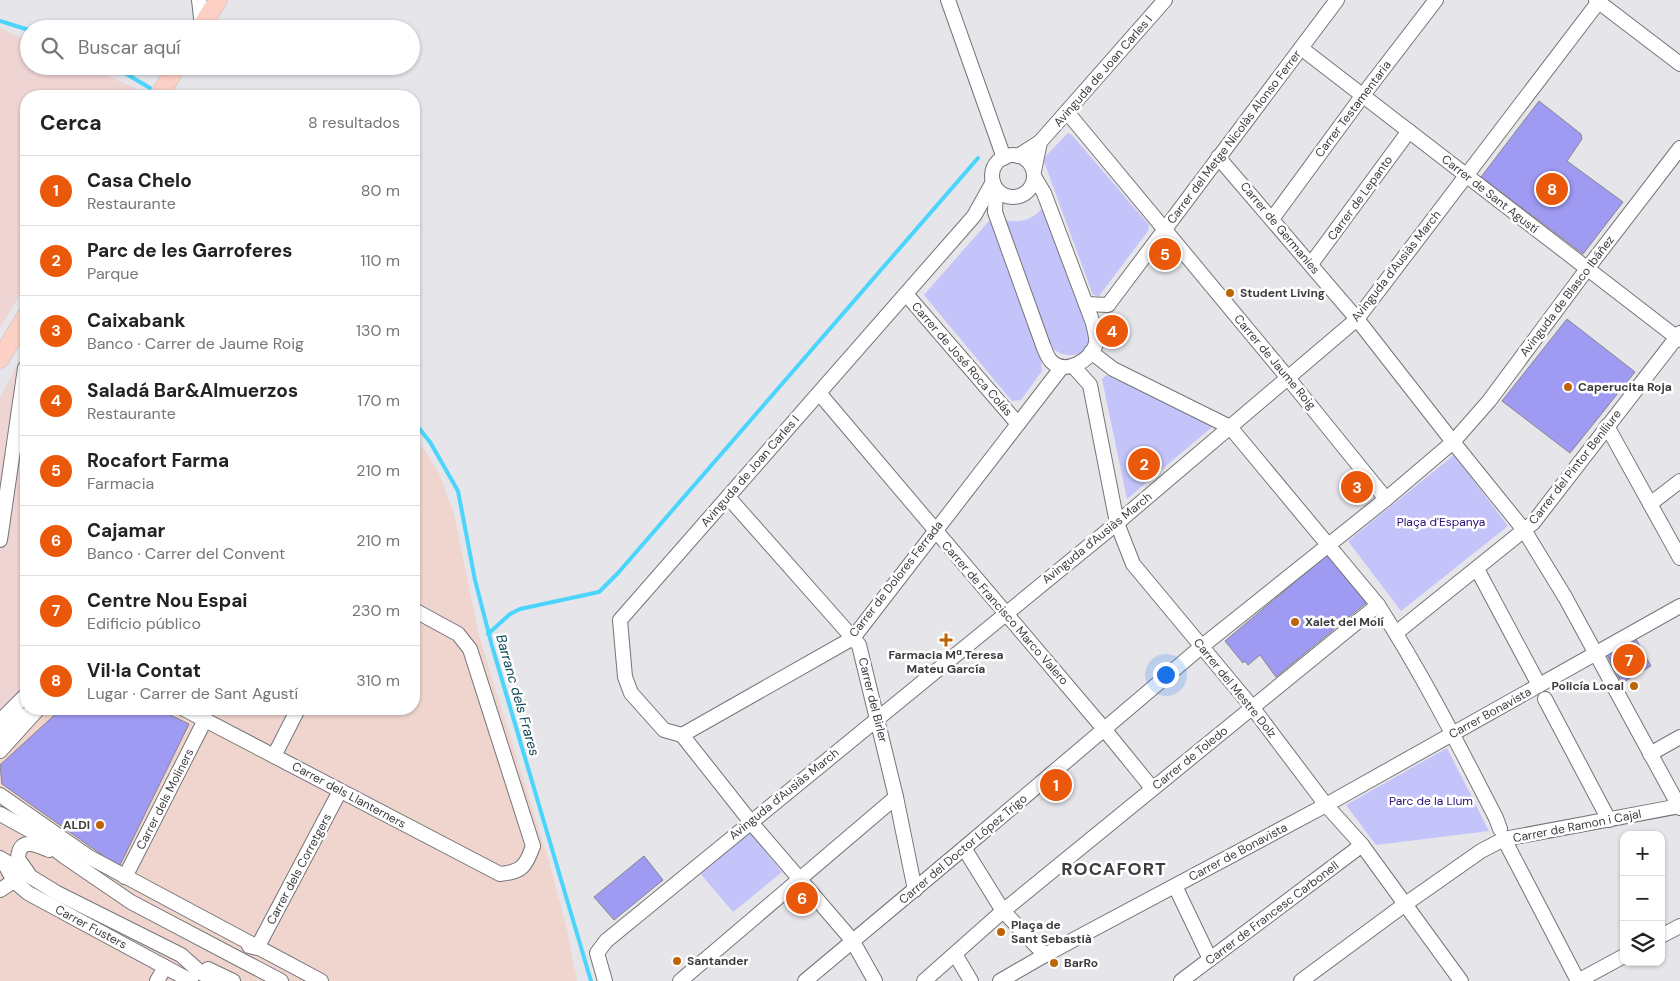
<!DOCTYPE html>
<html lang="es">
<meta charset="utf-8">
<style>
:root{--surface:#fff;--page:#f2f2f2;--text:#222;--muted:#767676;--line:#e0e0e0;--accent:#ea580c}
body{margin:0;font-family:"DM Sans",sans-serif;background:var(--page);color:var(--text)}
.controls{position:absolute;right:15px;bottom:15px;display:grid;overflow:hidden;border-radius:10px;box-shadow:0 1px 4px #0004}
.controls button{width:45px;height:45px;display:grid;place-items:center;padding:0;border:0;border-bottom:1px solid var(--line);background:var(--surface);color:var(--text);font:25px sans-serif}
.you{position:absolute;left:1165px;top:674px;width:18px;height:18px;margin:-12px;border:4px solid #fff;border-radius:50%;background:#1a73e8;box-shadow:0 0 0 8px #1a73e833}
.badge{display:grid;place-items:center;width:32px;height:32px;border-radius:50%;background:var(--accent);color:#fff;font-size:16px;font-weight:700}
.pin{position:absolute;translate:-50% -50%;border:2px solid #fff;box-shadow:0 1px 5px #0006}
.list{margin:0;padding:0;list-style:none}
h2{display:flex;justify-content:space-between;align-items:center;height:65px;margin:0;padding:0 20px;font-size:21px}
h2 small{font-size:16px;font-weight:400;color:var(--muted)}
.list li{display:grid;grid-template-columns:32px 1fr auto;gap:15px;align-items:center;box-sizing:border-box;height:70px;padding:0 20px;border-top:1px solid var(--line)}
.list b{display:block;font-size:19px;white-space:nowrap}
.list p{margin:0;font-size:16px;white-space:nowrap;color:var(--muted)}
.list em{font-size:16px;font-style:normal;color:var(--muted)}
.icon{flex:none;width:28px;height:28px;fill:none;stroke:currentColor;stroke-width:2;stroke-linecap:round;stroke-linejoin:round}
.map{position:relative;flex:none;width:1680px;height:981px;overflow:hidden}
.search{position:absolute;background:var(--surface);box-shadow:0 1px 4px #0004;left:20px;top:20px;width:400px;height:55px;display:flex;align-items:center;gap:12px;box-sizing:border-box;padding:0 18px;border-radius:28px;color:var(--muted);font-size:19px}
.panel{position:absolute;background:var(--surface);box-shadow:0 1px 4px #0004;left:20px;top:90px;width:400px;height:625px;border-radius:20px}
.map>svg:first-child{display:block}
.industrial{fill:#efd5ce}
.education{fill:#efd4d4}
.green{fill:#c5c4fa}
.lines{fill:none;stroke-linecap:round;stroke-linejoin:round}
.stream{stroke:#4cd5fc;stroke-width:4}
.building{fill:#9f9af2;stroke:#87878c}
.minor-casing{stroke:#757579;stroke-width:16}
.major-casing{stroke:#c1c1c2;stroke-width:19}
.minor{stroke:#fff;stroke-width:14}
.major{stroke:#fdd0c6;stroke-width:18}
.poi-dot{fill:#be6405;stroke:#fff;stroke-width:2}
.labels{text-anchor:middle;dominant-baseline:central;stroke-width:5;stroke-linejoin:round;paint-order:stroke}
.street-label{font-size:12px;fill:#3d3d3f;stroke:#fff}
.poi-label{font-size:12px;font-weight:bold;fill:#3d3d3f;stroke:#fff;text-anchor:start}
.park-label{font-size:12px;fill:#2d0d76;stroke:#fff}
.water-label{font-size:14px;font-style:italic;fill:#114b5b;stroke:#fff}
.district-label{font-size:18px;font-weight:bold;letter-spacing:1px;fill:#3d3d3f;stroke:#fff}
</style>
<div class="map">
<svg width="1680" height="981" viewBox="0 0 1680 981">
<rect width="100%" height="100%" fill="#e5e5ea"/>
<polygon class="industrial" points="414,434 438,471 454,514 479,636 548,858 566,925 577,981 0,981 0,736 26,703 26,709 414,709"/>
<g class="education">
<polygon points="0,28 29,41 29,66 87,66 142,91 139,96 26,96 26,284 0,328"/>
<polygon points="26,348 26,703 0,711 0,398"/>
</g>
<g class="green">
<polygon points="1068,133 1072,135 1149,225 1148,231 1099,296 1093,295 1043,159"/>
<path d="M1045,204l45,124c-1,4 1,12 -1,16 -7,16 -28,13 -38,3l-47,-127c17,4 32,-1 41,-16z"/>
<polygon points="991,221 1041,361 1042,371 1021,400 1012,401 924,295 988,222"/>
<polygon points="1106,375 1211,424 1212,427 1127,499 1102,379"/>
<polygon points="1454,455 1508,526 1401,611 1348,541"/>
<polygon points="1447,748 1489,831 1376,845 1346,805"/>
<polygon points="749,832 782,872 733,912 699,872"/>
</g>
<g class="lines">
<g class="stream">
<polyline points="0,21 29,30"/>
<polyline points="113,66 150,88"/>
<polyline points="414,422 430,442 458,491 475,580 492,646 591,981"/>
<polyline points="488,634 510,614 520,609 599,592 618,573 978,158"/>
</g>
</g>
<g class="building">
<polygon points="1539,101 1581,134 1582,139 1567,161 1623,202 1583,254 1481,177"/>
<polygon points="1567,319 1635,372 1570,453 1502,401"/>
<polygon points="1327,555 1366,603 1276,677 1260,655 1248,665 1245,661 1243,663 1225,641"/>
<polygon points="1636,639 1651,666 1622,683 1607,655"/>
<polygon points="61,709 158,709 189,724 119,867 2,784 0,765"/>
<polygon points="644,856 663,880 614,920 594,897"/>
</g>
<g class="lines">
<defs>
<g id="minor">
<polyline points="199,0 202,26"/>
<polyline points="948,0 1004,158"/>
<polyline points="1596,0 1680,64"/>
<polyline points="1301,48 1680,340"/>
<polyline points="1067,112 1288,378 1386,499"/>
<polyline points="1040,142 1165,0"/>
<circle cx="1013" cy="176" r="21"/>
<polyline points="1018,156 1040,142 1034,171"/>
<polyline points="1218,157 1357,319 1453,442 1524,530 1396,633"/>
<path d="M996,189l-1,23 49,136c2,4 4,11 8,14 13,13 41,-2 44,-19 1,-6 -2,-14 -3,-20l-49,-130 -9,-15"/>
<polyline points="1272,219 1363,95 1436,0"/>
<polyline points="1311,264 1409,131"/>
<polyline points="906,294 1018,424"/>
<polyline points="1086,304 1108,305 1337,0"/>
<polyline points="1680,333 1533,523 1524,530 1565,597 1680,808"/>
<path d="M1091,352l22,17 117,58 148,178c44,68 81,141 118,213l4,11"/>
<polyline points="1073,366 1090,385 1117,523 1133,564 1252,707 1326,805 1362,845 1461,981"/>
<polyline points="819,393 1104,729 1152,788"/>
<polyline points="1607,426 1680,558"/>
<polyline points="728,497 859,645 896,797 915,890"/>
<polyline points="1650,504 1680,481"/>
<polyline points="0,540 25,368"/>
<polyline points="1477,569 1539,685"/>
<polyline points="1545,699 1609,820"/>
<path d="M184,709l316,165c22,-2 26,-8 33,-28l-63,-197 -12,-15 -44,-24"/>
<polyline points="0,721 26,695"/>
<polyline points="0,735 25,715"/>
<polyline points="682,735 664,730 631,693 625,677 620,620 974,216 993,182"/>
<polyline points="682,735 853,638 1062,367"/>
<polyline points="682,735 754,826 852,940 875,981"/>
<polyline points="0,751 38,709"/>
<polyline points="1650,754 1680,737"/>
<polyline points="274,756 298,709"/>
<polyline points="0,795 89,857 321,981"/>
<polyline points="0,814 31,831 65,857 131,902 281,981"/>
<polyline points="1504,839 1578,981"/>
<polyline points="964,848 1003,911 1378,605"/>
<polyline points="0,858 57,893 181,955 201,973 216,981"/>
<polyline points="3,861 14,881 28,893 191,981"/>
<path d="M28,873l-10,-14c1,-22 17,-15 31,-9"/>
<polyline points="125,877 205,720"/>
<polyline points="1175,886 1210,959"/>
<polyline points="0,890 14,881"/>
<polyline points="1661,936 1680,926"/>
<polyline points="249,946 257,948 340,791"/>
<polyline points="955,954 971,981"/>
<polyline points="208,969 233,981"/>
<polyline points="157,981 165,967"/>
<polyline points="605,981 597,953 606,941 1117,523 1357,319 1600,0"/>
<polyline points="680,981 896,797"/>
<polyline points="805,981 964,848 1201,647 1386,499 1453,442 1489,401 1587,269 1680,148"/>
<polyline points="924,981 1003,911 1045,955"/>
<polyline points="1000,981 1045,955 1326,805 1680,606"/>
<polyline points="1181,981 1362,845"/>
<polyline points="1301,981 1404,905 1481,851 1504,839 1680,806"/>
<polyline points="1578,981 1624,956"/>
</g>
<g id="major">
<polyline points="200,29 218,0"/>
<polyline points="159,96 177,66"/>
<polyline points="0,359 26,316"/>
</g>
</defs>
<use href="#minor" class="minor-casing"/>
<use href="#major" class="major-casing"/>
<use href="#minor" class="minor"/>
<use href="#major" class="major"/>
</g>
<g class="poi-dot">
<circle cx="1230" cy="293" r="5"/>
<circle cx="1568" cy="387" r="5"/>
<circle cx="1295" cy="622" r="5"/>
<path d="M943.5 632.5h5v5h5v5h-5v5h-5v-5h-5v-5h5z"/>
<circle cx="1634" cy="686" r="5"/>
<circle cx="100" cy="825" r="5"/>
<circle cx="1001" cy="932" r="5"/>
<circle cx="677" cy="961" r="5"/>
<circle cx="1054" cy="963" r="5"/>
</g>
<g class="labels">
<g class="street-label">
<text transform="translate(1103 71) rotate(-49)">Avinguda de Joan Carles I</text>
<text transform="translate(1353 109) rotate(-53)">Carrer Testamentaria</text>
<text transform="translate(1234 137) rotate(-53)">Carrer del Metge Nicolàs Alonso Ferrer</text>
<text transform="translate(1490 194) rotate(38)">Carrer de Sant Agustí</text>
<text transform="translate(1360 198) rotate(-54)">Carrer de Lepanto</text>
<text transform="translate(1280 228) rotate(50)">Carrer de Germanies</text>
<text transform="translate(1396 266) rotate(-52)">Avinguda d'Ausiàs March</text>
<text transform="translate(1567 296) rotate(-53)">Avinguda de Blasco Ibáñez</text>
<text transform="translate(962 359) rotate(49)">Carrer de José Roca Colás</text>
<text transform="translate(1275 362) rotate(50)">Carrer de Jaume Roig</text>
<text transform="translate(1575 467) rotate(-52)">Carrer del Pintor Benlliure</text>
<text transform="translate(750 471) rotate(-49)">Avinguda de Joan Carles I</text>
<text transform="translate(1097 538) rotate(-39)">Avinguda d'Ausiàs March</text>
<text transform="translate(896 579) rotate(-52)">Carrer de Dolores Ferrada</text>
<text transform="translate(1005 613) rotate(49)">Carrer de Francisco Marco Valero</text>
<text transform="translate(1235 688) rotate(51)">Carrer del Mestre Dolz</text>
<text transform="translate(873 700) rotate(76)">Carrer del Birler</text>
<text transform="translate(1490 713) rotate(-29)">Carrer Bonavista</text>
<text transform="translate(1190 758) rotate(-39)">Carrer de Toledo</text>
<text transform="translate(784 794) rotate(-39)">Avinguda d'Ausiàs March</text>
<text transform="translate(349 795) rotate(28)">Carrer dels Llanterners</text>
<text transform="translate(165 799) rotate(-63)">Carrer dels Moliners</text>
<text transform="translate(1577 826) rotate(-11)">Carrer de Ramon i Cajal</text>
<text transform="translate(963 849) rotate(-40)">Carrer del Doctor López Trigo</text>
<text transform="translate(1238 852) rotate(-28)">Carrer de Bonavista</text>
<text transform="translate(299 869) rotate(-62)">Carrer dels Corretgers</text>
<text transform="translate(1272 913) rotate(-37)">Carrer de Francesc Carbonell</text>
<text transform="translate(91 927) rotate(28)">Carrer Fusters</text>
</g>
<g class="poi-label">
<text x="1240" y="293">Student Living</text>
<text x="1578" y="387">Caperucita Roja</text>
<text x="1305" y="622">Xalet del Molí</text>
<text x="946" y="655" text-anchor="middle">Farmacia Mª Teresa<tspan x="946" dy="14">Mateu García</tspan></text>
<text x="1624" y="686" text-anchor="end">Policía Local</text>
<text x="90" y="825" text-anchor="end">ALDI</text>
<text x="1011" y="925">Plaça de<tspan x="1011" dy="14">Sant Sebastià</tspan></text>
<text x="687" y="961">Santander</text>
<text x="1064" y="963">BarRo</text>
</g>
<g class="park-label">
<text x="1441" y="522">Plaça d'Espanya</text>
<text x="1431" y="801">Parc de la Llum</text>
</g>
<g class="water-label">
<text transform="translate(518 695) rotate(74)">Barranc dels Frares</text>
</g>
<g class="district-label">
<text x="1114" y="869">ROCAFORT</text>
</g>
</g>
</svg>
<div class="controls">
<button>+</button>
<button>−</button>
<button><svg class="icon" aria-label="layers" viewBox="0 0 24 24"><path d="M12 4l9 5-9 5-9-5zM3 14l9 5 9-5"/></svg></button>
</div>
<div class="you"></div>
<div class="pin badge" style="left:1056px;top:785px">1</div>
<div class="pin badge" style="left:1144px;top:464px">2</div>
<div class="pin badge" style="left:1357px;top:487px">3</div>
<div class="pin badge" style="left:1112px;top:331px">4</div>
<div class="pin badge" style="left:1165px;top:254px">5</div>
<div class="pin badge" style="left:802px;top:898px">6</div>
<div class="pin badge" style="left:1629px;top:660px">7</div>
<div class="pin badge" style="left:1552px;top:189px">8</div>
<div class="search"><svg class="icon" aria-label="search" viewBox="0 0 24 24"><circle cx="10" cy="10" r="6"/><path d="M15 15l6 6"/></svg>Buscar aquí</div>
<section class="panel">
<h2>Cerca<small>8 resultados</small></h2>
<ul class="list">
<li><span class="badge">1</span><div><b>Casa Chelo</b><p>Restaurante</p></div><em>80 m</em></li>
<li><span class="badge">2</span><div><b>Parc de les Garroferes</b><p>Parque</p></div><em>110 m</em></li>
<li><span class="badge">3</span><div><b>Caixabank</b><p>Banco · Carrer de Jaume Roig</p></div><em>130 m</em></li>
<li><span class="badge">4</span><div><b>Saladá Bar&amp;Almuerzos</b><p>Restaurante</p></div><em>170 m</em></li>
<li><span class="badge">5</span><div><b>Rocafort Farma</b><p>Farmacia</p></div><em>210 m</em></li>
<li><span class="badge">6</span><div><b>Cajamar</b><p>Banco · Carrer del Convent</p></div><em>210 m</em></li>
<li><span class="badge">7</span><div><b>Centre Nou Espai</b><p>Edificio público</p></div><em>230 m</em></li>
<li><span class="badge">8</span><div><b>Vil·la Contat</b><p>Lugar · Carrer de Sant Agustí</p></div><em>310 m</em></li>
</ul>
</section>
</div>
